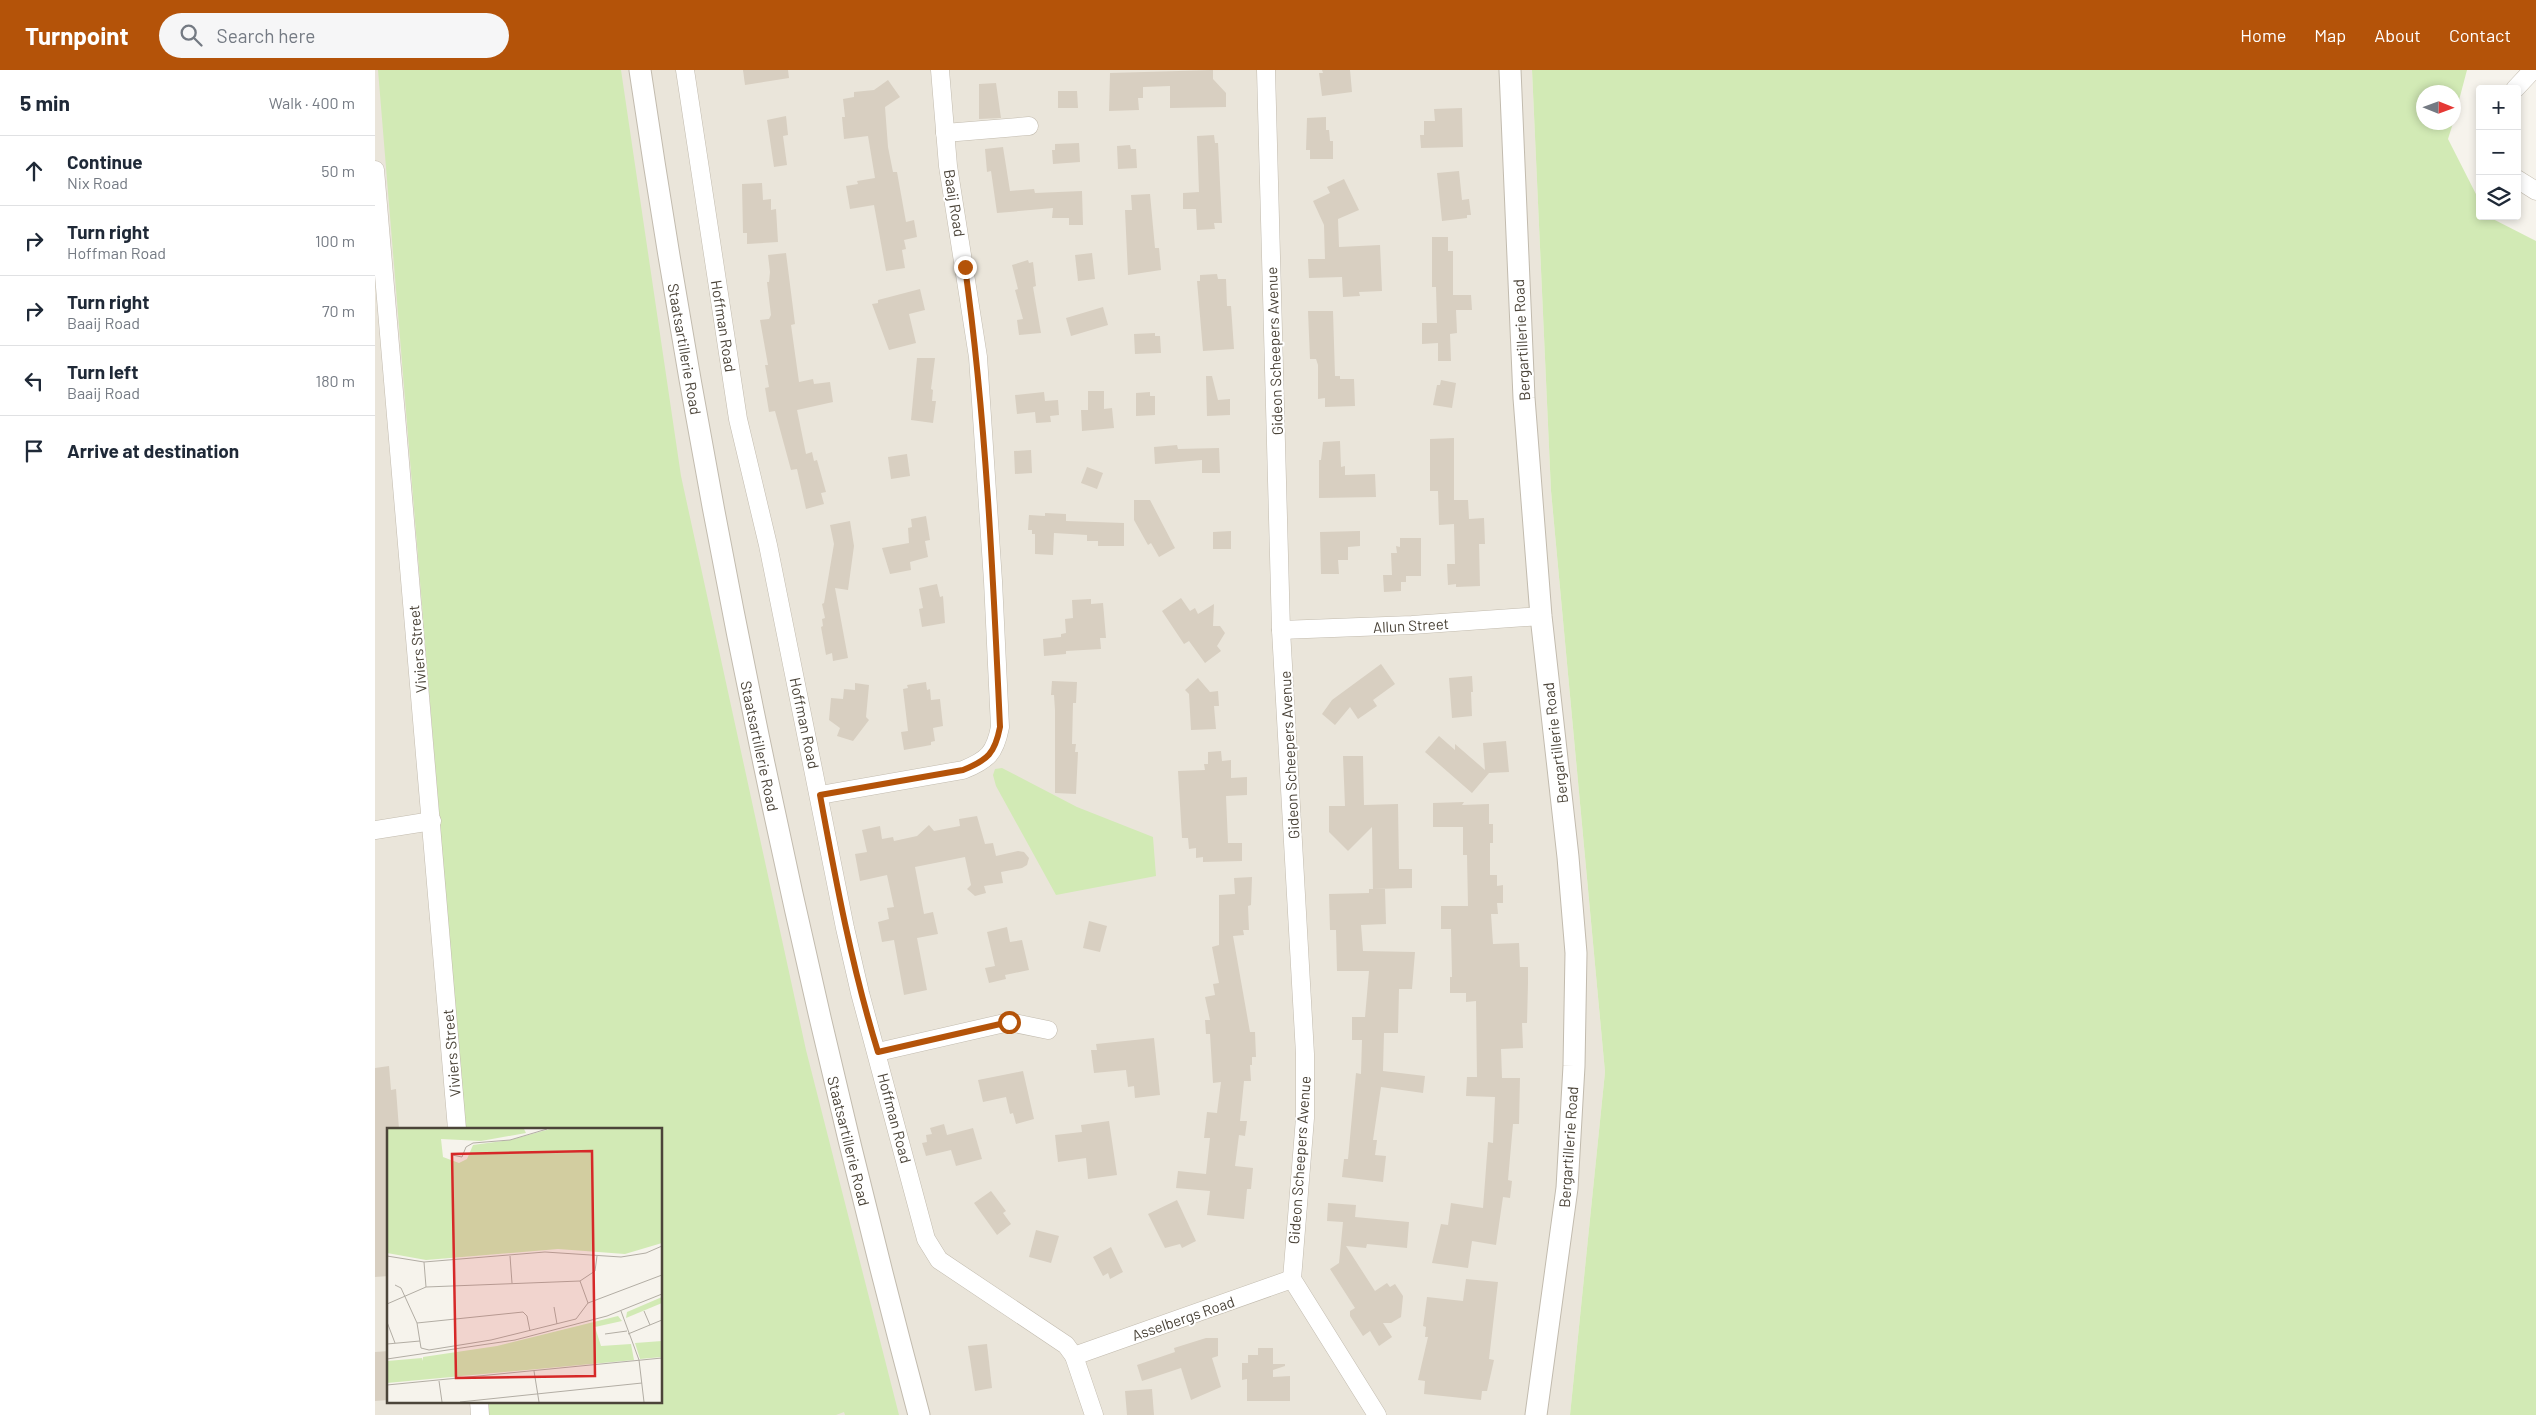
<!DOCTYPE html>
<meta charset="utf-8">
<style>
:root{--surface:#fff;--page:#f6f6f7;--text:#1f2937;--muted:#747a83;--line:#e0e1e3;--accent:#b45309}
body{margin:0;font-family:Barlow,sans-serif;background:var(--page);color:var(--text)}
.controls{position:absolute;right:15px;top:15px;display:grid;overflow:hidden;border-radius:5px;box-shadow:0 2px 8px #0003}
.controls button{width:45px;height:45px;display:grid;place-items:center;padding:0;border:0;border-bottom:1px solid var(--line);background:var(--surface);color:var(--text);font:25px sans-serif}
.compass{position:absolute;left:2041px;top:15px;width:45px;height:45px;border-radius:50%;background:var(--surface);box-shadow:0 2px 8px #0003;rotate:91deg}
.stop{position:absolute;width:15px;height:15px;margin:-11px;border:4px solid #b45309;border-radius:50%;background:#fff}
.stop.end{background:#b45309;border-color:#fff;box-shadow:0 1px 5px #0008}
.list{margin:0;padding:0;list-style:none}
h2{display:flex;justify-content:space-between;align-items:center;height:65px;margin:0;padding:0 20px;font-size:21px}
h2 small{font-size:16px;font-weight:400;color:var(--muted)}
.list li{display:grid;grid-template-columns:32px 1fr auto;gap:15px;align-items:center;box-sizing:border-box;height:70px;padding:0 20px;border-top:1px solid var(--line)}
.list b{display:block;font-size:19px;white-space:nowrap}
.list p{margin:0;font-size:16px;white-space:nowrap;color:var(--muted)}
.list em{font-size:16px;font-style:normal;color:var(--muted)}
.icon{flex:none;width:28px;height:28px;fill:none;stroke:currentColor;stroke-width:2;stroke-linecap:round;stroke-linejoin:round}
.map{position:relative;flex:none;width:2161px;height:1345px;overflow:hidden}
header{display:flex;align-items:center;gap:30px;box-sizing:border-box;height:70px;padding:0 25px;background:var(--accent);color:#fff}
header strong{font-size:24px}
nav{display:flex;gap:28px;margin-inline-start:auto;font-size:18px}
.search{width:350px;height:45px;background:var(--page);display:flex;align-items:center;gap:12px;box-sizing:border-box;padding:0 18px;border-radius:28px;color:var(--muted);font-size:19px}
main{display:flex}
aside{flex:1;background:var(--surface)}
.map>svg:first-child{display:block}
.residential{fill:#eae5da;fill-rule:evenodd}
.green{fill:#d2eab5}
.building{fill:#d8cfc1}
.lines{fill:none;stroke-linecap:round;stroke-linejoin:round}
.minor-casing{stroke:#c2bbae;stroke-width:19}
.tertiary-casing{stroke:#c2bbae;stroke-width:23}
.minor{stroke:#fff;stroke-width:18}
.tertiary{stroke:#fff;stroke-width:21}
.route{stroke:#b45309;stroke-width:6}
.labels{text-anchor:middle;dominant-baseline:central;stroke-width:4;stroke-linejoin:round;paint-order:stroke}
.street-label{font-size:15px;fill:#4b4439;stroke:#fff}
.inset-road{fill:none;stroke:#b2ada4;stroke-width:1}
.view{fill:#d62828;fill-opacity:0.15;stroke:#d62828;stroke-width:2.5}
.inset-edge{fill:none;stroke:#4b4439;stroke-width:2.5}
</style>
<header>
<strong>Turnpoint</strong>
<div class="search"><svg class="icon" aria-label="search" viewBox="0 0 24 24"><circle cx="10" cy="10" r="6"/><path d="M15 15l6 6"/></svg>Search here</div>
<nav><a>Home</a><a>Map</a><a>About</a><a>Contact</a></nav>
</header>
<main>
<aside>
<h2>5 min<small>Walk · 400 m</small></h2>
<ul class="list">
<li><svg class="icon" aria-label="ahead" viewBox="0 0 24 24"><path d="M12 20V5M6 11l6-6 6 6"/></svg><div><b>Continue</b><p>Nix Road</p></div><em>50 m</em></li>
<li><svg class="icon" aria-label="right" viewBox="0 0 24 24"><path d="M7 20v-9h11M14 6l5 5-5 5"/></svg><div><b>Turn right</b><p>Hoffman Road</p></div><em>100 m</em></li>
<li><svg class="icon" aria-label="right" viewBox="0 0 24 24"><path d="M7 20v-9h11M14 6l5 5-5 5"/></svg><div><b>Turn right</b><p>Baaij Road</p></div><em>70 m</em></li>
<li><svg class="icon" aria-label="left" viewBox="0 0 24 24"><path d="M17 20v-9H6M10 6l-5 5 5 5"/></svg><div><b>Turn left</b><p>Baaij Road</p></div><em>180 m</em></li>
<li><svg class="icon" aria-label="arrive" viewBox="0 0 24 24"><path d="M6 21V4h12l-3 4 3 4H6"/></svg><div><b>Arrive at destination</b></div></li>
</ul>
</aside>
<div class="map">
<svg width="2161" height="1345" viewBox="0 0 2161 1345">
<rect width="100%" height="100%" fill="#f6f3ec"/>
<path class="residential" d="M0,0h1157l19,421 54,581 -35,343h-1195zM14,1059h272v272h-272z"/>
<g class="green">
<polygon points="3,0 246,0 306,406 431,980 524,1345 470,1345 469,1342 461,1345 113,1345 112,1331 286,1331 286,1059 90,1059"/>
<polygon points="1157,0 2092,0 2079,49 2078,22 2048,22 2048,52 2078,53 2073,69 2105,132 2105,146 2112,146 2161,171 2161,1345 1195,1345 1230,1002 1176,421"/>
<polygon points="627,698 702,737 778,767 781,806 681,825 621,716 618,705 620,699"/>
</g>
<g class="building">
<polygon points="368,0 413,0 414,8 370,15"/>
<polygon points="838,0 838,9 851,23 851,37 795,38 795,16 768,17 768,28 763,28 764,40 734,41 735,3"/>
<polygon points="947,0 975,0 977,22 947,26 944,3 948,3"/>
<polygon points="513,10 525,27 510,37 513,77 518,102 522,102 531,152 539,150 542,167 529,170 531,179 527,180 530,198 511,201 499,135 475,139 471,116 483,114 482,111 500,108 493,66 469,69 467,47 470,47 468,29 479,27 479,22 499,20"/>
<polygon points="621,13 626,48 604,49 604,14"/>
<polygon points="683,21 702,21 703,38 683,38"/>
<polygon points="1087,38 1088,77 1046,78 1045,65 1049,65 1049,51 1060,51 1059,39"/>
<polygon points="411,46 413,65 408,66 412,95 399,97 392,50"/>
<polygon points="951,47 951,60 954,60 955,71 958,71 958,89 935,89 935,80 931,80 932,48"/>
<polygon points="839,65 840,73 843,73 847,153 839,153 840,159 822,160 821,139 808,139 808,123 824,122 822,66"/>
<polygon points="704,73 705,92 678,94 677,80 680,80 680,74"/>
<polygon points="755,75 756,79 761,79 762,98 743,99 742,76"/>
<polygon points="628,77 635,121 659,119 660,123 707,121 708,155 694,155 694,148 677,148 678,138 622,143 616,101 612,102 610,79"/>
<polygon points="1084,101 1087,130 1094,129 1096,145 1092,145 1092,148 1067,151 1062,103"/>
<polygon points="969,109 984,140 963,149 964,177 1005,175 1007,221 984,222 985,226 968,227 967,207 934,208 933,189 950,189 949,155 938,131 955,123 952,117"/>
<polygon points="387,113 388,130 396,129 396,140 401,139 403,172 372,174 372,163 368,163 367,114"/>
<polygon points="775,124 780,178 784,178 786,200 753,205 750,140 757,140 756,125"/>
<polygon points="1057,167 1073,167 1073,181 1078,181 1078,225 1096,225 1097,240 1081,240 1082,263 1075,264 1076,291 1063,291 1063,273 1047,274 1047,253 1062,253 1061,217 1057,217"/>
<polygon points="411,183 420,254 416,255 424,312 438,309 439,314 455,312 458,332 422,340 431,384 437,382 439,391 442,390 451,422 446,423 449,434 431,439 422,399 416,400 400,341 394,342 390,318 394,317 390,295 393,295 385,250 394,249 396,245 392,212 394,212 395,202 393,185"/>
<polygon points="717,183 720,209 703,211 700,185"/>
<polygon points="653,190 654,193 658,192 661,216 658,217 666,263 644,265 642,250 648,249 640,220 643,219 637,195"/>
<polygon points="842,204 843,209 851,209 852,236 856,236 859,279 828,281 822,211 825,211 825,205"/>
<polygon points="545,219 550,240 534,244 541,273 514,280 497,234 503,233 503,230"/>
<polygon points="728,237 733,255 696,266 691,248"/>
<polygon points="933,241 958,241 960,306 965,306 965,309 979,309 980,336 950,337 950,328 943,329 943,295 941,289 935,289"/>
<polygon points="780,263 780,266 785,266 786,283 760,284 759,264"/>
<polygon points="542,288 560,288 556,319 558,320 557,331 561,331 558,353 536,350"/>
<polygon points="831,306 837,306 843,330 855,329 855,345 832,346"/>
<polygon points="1066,310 1081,313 1077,338 1058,335 1062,315 1065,315"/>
<polygon points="713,321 729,321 729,339 737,338 739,358 707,361 706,340 713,340"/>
<polygon points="669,322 670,331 683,330 684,345 675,346 676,352 661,353 660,342 642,344 640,325"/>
<polygon points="775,322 775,326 780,326 780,345 761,346 761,323"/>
<polygon points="1079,368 1079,430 1093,430 1094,449 1109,448 1110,474 1104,474 1105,516 1081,517 1081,514 1073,515 1072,494 1080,494 1079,454 1064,455 1063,421 1055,421 1055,369"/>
<polygon points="965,371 966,397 970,396 970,405 1000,404 1001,427 944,428 944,390 946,390 948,372"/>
<polygon points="802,375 803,379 844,378 845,403 827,403 827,390 780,394 779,377"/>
<polygon points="656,380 657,403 640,404 639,381"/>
<polygon points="532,384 535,406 516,409 513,387"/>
<polygon points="712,397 728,403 722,419 706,413"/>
<polygon points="759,430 775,430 800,478 784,487 776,473 773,475 759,450"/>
<polygon points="670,443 691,444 691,451 749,453 749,476 723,476 723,471 712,471 712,465 679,463 678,485 660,484 660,464 657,464 657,460 653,460 654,445 670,446"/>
<polygon points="551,446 555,470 550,471 553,487 535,492 536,500 515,504 507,478 534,473 533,458 537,457 536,449"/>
<polygon points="475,451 479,476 473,520 460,518 473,588 458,591 457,583 451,585 446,557 448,556 447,549 450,548 447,534 449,533 459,474 455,455"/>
<polygon points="856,461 856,479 838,479 838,462"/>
<polygon points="985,461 985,476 973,477 973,490 963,490 964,504 946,504 945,462"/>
<polygon points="1025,468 1046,468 1046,506 1031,506 1031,512 1026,512 1026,521 1009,522 1008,505 1017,505 1016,483 1022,483 1021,476 1025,477"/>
<polygon points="562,514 565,527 568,526 570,553 547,557 544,539 548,538 544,518"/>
<polygon points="806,528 815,541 820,538 823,544 839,534 838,556 845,556 850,563 842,576 846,581 830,593 814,571 809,574 787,541"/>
<polygon points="716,529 716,534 728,533 731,568 725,568 726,579 691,581 691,584 669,586 668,569 686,567 686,564 691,563 690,549 698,548 697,530"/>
<polygon points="1006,594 1020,614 998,630 1002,636 983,649 975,637 960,655 947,644 957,630"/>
<polygon points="1097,606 1098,622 1096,622 1097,646 1077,648 1074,608"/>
<polygon points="823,608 835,622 843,621 844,636 839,636 841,659 816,660 814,624 810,620"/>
<polygon points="677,611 702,612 701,633 698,633 697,674 701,674 700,682 703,682 701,724 680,723 680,640 679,625 676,625"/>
<polygon points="551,612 552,620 555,619 556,630 565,629 568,656 558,658 560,671 556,672 556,675 529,680 526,662 533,661 528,619 533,618 532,615"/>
<polygon points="480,613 494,615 491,647 494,650 478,671 462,666 465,658 454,650 456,628 468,629 469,619 480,620"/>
<polygon points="1064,666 1080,680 1080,674 1110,700 1108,673 1131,671 1134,702 1114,703 1097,723 1050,682"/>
<polygon points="846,681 847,691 856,690 856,708 872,707 872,725 851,726 853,773 867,773 867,791 828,792 828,787 821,788 821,778 814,779 813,768 807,768 803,701 830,700 829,694 833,694 833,682"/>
<polygon points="968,686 988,686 989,735 1023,734 1024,799 1037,799 1037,818 998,819 997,757 973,781 954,762 954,736 970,736"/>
<polygon points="1089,732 1087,735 1114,734 1114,754 1118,754 1118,773 1115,773 1115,805 1122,805 1122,816 1128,815 1128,833 1122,833 1123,844 1116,844 1118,874 1144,873 1145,897 1153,897 1153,913 1152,953 1147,953 1148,978 1126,979 1127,1008 1145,1008 1144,1054 1138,1054 1133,1110 1137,1111 1135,1128 1128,1127 1121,1175 1097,1171 1093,1198 1057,1193 1066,1154 1073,1155 1076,1133 1108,1138 1113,1072 1118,1073 1120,1027 1091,1026 1092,1007 1102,1007 1101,931 1091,932 1091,923 1075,923 1075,907 1077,907 1076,859 1066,859 1066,836 1093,836 1092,785 1088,785 1088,757 1058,757 1058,733"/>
<polygon points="602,746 610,774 618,773 621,786 643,781 649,782 654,788 652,795 647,798 626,802 628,813 609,816 611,823 600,826 592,819 596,815 590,787 540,797 549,844 558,842 563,864 542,868 552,920 529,925 519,870 507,872 503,852 514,849 512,838 519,837 512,805 485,811 480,784 492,782 487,760 505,756 507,769 518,767 519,771 542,766 554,755 559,761 585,756 584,749"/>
<polygon points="877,807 876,835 873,836 874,860 868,860 869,865 858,866 875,962 880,962 881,987 877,987 877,995 875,995 876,1011 869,1011 865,1051 872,1051 870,1066 864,1065 860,1096 878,1098 876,1119 872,1119 869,1149 832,1145 835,1121 801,1118 803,1101 831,1104 835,1068 829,1068 832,1042 842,1043 846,1012 838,1013 835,964 831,964 830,950 835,950 830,927 840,925 838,914 844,913 837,877 844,875 844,825 860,824 859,808"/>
<polygon points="994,819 1010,819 1011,854 986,855 988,881 1040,882 1037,919 1024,919 1023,963 1009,963 1008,1001 1050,1006 1048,1023 1006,1017 998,1070 1002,1070 1000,1085 1011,1086 1008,1112 967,1107 969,1089 973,1089 981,1003 986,1004 987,970 977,970 977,947 990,947 994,901 962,901 961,860 955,860 954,824 994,823"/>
<polygon points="714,851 732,856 725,882 708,878"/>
<polygon points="632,857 635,872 647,870 654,900 630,905 631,909 614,913 610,898 620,896 612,862"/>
<polygon points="779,968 785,1025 760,1028 759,1016 753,1017 751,1000 719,1003 716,980 722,980 721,974"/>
<polygon points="14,996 16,1020 21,1019 24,1059 14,1059 14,1080 12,1080 14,1206 0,1207 0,998"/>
<polygon points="648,1001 659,1049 641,1054 638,1043 635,1044 631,1027 608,1032 603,1010"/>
<polygon points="734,1051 742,1105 713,1109 711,1088 683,1092 680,1065 707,1062 706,1055"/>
<polygon points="569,1054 572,1065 598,1058 607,1089 581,1096 576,1080 551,1086 547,1073 552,1072 551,1065 557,1064 555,1058"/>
<polygon points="616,1121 631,1141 628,1143 636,1154 622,1165 599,1133"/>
<polygon points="802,1130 821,1171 807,1178 805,1174 790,1178 773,1144"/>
<polygon points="953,1133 981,1135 980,1147 1034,1152 1032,1178 992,1174 991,1178 971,1176 1000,1221 1012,1213 1015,1217 1020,1214 1028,1226 1026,1247 1016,1253 1008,1253 1017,1267 1004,1276 995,1261 988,1266 975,1246 975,1241 980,1238 955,1199 964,1193 968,1152 952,1151"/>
<polygon points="661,1160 684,1166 676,1193 654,1187"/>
<polygon points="736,1177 748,1202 735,1209 733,1203 728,1206 718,1187"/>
<polygon points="1091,1209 1123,1212 1114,1289 1119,1290 1112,1321 1107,1321 1106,1330 1049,1324 1050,1311 1043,1310 1053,1267 1050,1267 1051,1257 1048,1256 1052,1227 1088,1231"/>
<polygon points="831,1268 843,1268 843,1286 837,1288 846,1317 816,1330 806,1298 767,1311 762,1295 800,1282 799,1278"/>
<polygon points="612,1274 617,1318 600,1321 593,1276"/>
<polygon points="883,1278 898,1278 898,1294 910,1294 910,1296 898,1300 898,1307 915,1306 915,1331 872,1331 872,1309 867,1310 867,1293 873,1293 873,1285 883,1285"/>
<polygon points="14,1281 14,1330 0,1331 0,1282"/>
<polygon points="777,1319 779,1345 752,1345 750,1321"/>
</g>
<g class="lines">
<defs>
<g id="minor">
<polyline points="310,0 363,349 393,475 470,858 485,923 551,1169 564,1190 691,1275 699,1286 719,1345"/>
<polyline points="891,0 906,560 930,984 930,1048 917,1209 1002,1345"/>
<polyline points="2140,19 2154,4"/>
<polyline points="570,63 654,56"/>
<polyline points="0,100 82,1059"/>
<polyline points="2142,109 2161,121"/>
<polyline points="906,560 1037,555 1166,546"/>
<path d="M445,725l143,-25c25,-10 32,-17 37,-43l-7,-146 -15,-224 -30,-191 -8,-96"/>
<polyline points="0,760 57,751"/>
<polyline points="503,982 634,952 673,960"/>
<polyline points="699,1286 917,1209"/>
<polyline points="104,1331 105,1345"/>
</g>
<g id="tertiary">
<path d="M265,0c67,453 161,902 279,1345"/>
<polyline points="1135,0 1149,328 1166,546 1193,787 1201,883 1199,996 1192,1118 1161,1345"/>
</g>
</defs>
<use href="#minor" class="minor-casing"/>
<use href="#tertiary" class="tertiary-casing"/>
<use href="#minor" class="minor"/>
<use href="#tertiary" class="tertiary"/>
</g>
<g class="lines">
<path class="route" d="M590,197c21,152 28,306 35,460 -5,26 -12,33 -37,43l-143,25c16,87 32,173 58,257l131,-30"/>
</g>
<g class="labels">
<g class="street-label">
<text transform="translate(580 133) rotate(81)">Baaij Road</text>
<text transform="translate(349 256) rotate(81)">Hoffman Road</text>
<text transform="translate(1146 270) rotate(-93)">Bergartillerie Road</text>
<text transform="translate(310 279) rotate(80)">Staatsartillerie Road</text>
<text transform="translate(899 281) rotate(-92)">Gideon Scheepers Avenue</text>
<text transform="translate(1036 555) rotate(-3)">Allun Street</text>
<text transform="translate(42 579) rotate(-95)">Viviers Street</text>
<text transform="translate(430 653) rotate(78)">Hoffman Road</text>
<text transform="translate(1180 673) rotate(-97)">Bergartillerie Road</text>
<text transform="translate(385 676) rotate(78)">Staatsartillerie Road</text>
<text transform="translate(914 685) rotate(-93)">Gideon Scheepers Avenue</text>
<text transform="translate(76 983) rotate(-95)">Viviers Street</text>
<text transform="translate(520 1048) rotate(75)">Hoffman Road</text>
<text transform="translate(474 1071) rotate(76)">Staatsartillerie Road</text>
<text transform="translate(1193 1077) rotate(-86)">Bergartillerie Road</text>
<text transform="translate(924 1090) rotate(-86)">Gideon Scheepers Avenue</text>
<text transform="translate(808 1248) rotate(-19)">Asselbergs Road</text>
</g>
</g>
<g transform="translate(12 1058)">
<rect width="275" height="275" fill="#f6f3ec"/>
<path d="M0,1h137l2,4 -45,8 -40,-2 2,18 16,6 8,-4 6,-14 37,-5 40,-11h112v114l-37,11 -67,-5 -132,11 -39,-7zM275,169v6l-36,15 1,-6zM231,188l4,5 -27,6 6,19 30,-2 3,16 -247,23v-22l35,-3 1,3v-4l74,-11zM275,213v16l-22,2 -5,-16z" fill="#d2eab5"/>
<path class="inset-road" d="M65,27l10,2 4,-10 7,-4 37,-3 37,-11M0,128l37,6 121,-10 76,5 25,-4 16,-7M123,128l2,27M37,134l2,25M193,153l8,22M8,157l6,3 16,35 4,25 8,2 62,-10 85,-21 12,-16 74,-28M0,176l39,-17 154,-6 15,-10 2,-15M167,179l3,17M234,183l18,49 5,42M257,183l6,14M0,194l8,21M30,195l106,-11 4,4 3,15M218,206l22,-3M241,206l34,-14M0,216l33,-3M0,231l128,-19 92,-24 55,-22M147,243l5,31M52,253l3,21M0,257l275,-27M73,274l182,-19"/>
<path class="view" d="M205,23l3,225 -139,2 -4,-224z"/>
<rect width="275" height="275" class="inset-edge"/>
</g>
</svg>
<div class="controls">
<button>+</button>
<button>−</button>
<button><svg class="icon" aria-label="layers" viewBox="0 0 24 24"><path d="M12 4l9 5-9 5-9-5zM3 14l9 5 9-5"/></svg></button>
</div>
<svg class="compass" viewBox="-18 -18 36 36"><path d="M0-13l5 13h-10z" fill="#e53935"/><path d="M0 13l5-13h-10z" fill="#747a83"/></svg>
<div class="stop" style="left:634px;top:952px"></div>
<div class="stop end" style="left:590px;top:197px"></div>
</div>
</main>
